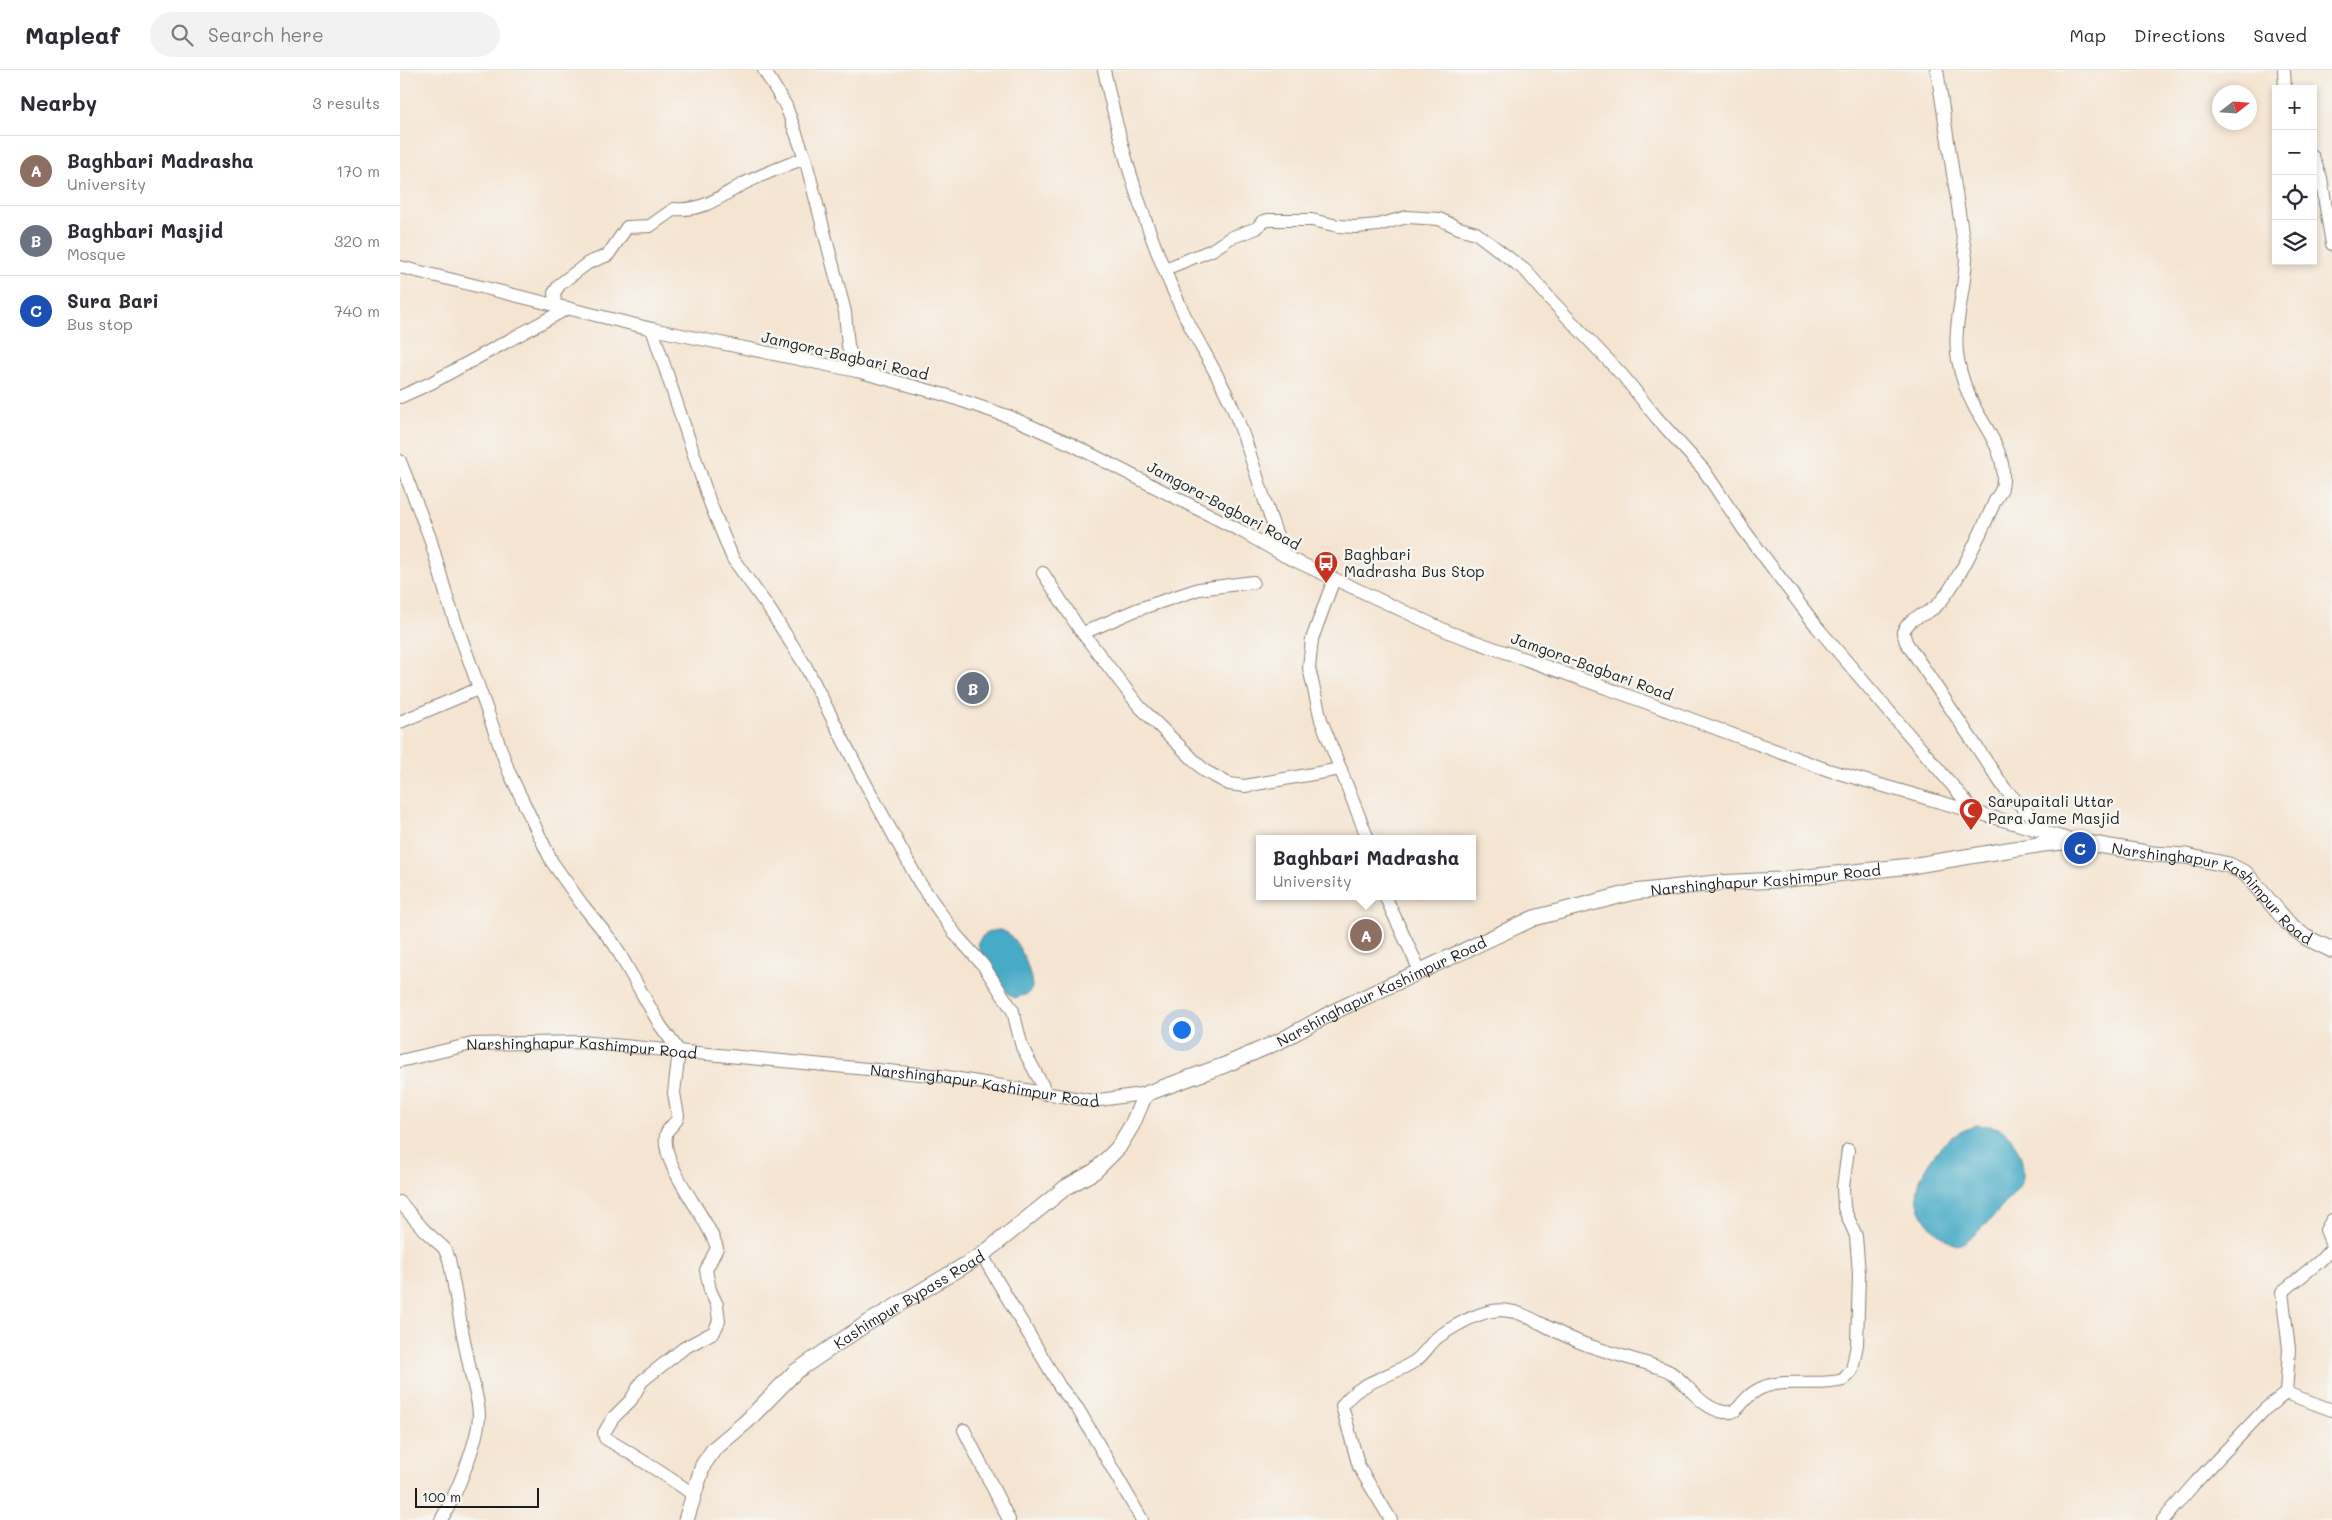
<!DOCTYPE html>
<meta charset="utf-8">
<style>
:root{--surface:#fff;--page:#f2f2f3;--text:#2b2b33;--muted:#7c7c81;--line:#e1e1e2;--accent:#c8321e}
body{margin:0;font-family:Mali,sans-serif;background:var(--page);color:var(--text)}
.controls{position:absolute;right:15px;top:15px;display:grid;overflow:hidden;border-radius:0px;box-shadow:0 2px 8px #0003}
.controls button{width:45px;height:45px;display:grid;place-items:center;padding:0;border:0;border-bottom:1px solid var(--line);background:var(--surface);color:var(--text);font:25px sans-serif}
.compass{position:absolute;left:1812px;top:15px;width:45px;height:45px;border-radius:50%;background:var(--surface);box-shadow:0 2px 8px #0003;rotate:73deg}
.scale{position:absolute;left:15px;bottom:12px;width:124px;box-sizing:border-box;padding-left:5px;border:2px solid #1c1c1c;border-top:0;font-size:14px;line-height:18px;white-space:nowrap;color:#1c1c1c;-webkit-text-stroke:4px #f6f6f2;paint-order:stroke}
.you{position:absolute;left:781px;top:959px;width:18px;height:18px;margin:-12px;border:4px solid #fff;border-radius:50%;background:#1a73e8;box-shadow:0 0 0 8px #1a73e833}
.badge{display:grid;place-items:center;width:32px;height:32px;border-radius:50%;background:var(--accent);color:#fff;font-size:16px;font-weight:700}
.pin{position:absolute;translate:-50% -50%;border:2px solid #fff;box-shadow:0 1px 5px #0006}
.popup{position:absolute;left:856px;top:765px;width:220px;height:65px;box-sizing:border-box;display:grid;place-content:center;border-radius:0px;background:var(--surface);filter:drop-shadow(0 1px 4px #0005);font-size:16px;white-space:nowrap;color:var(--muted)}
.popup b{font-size:19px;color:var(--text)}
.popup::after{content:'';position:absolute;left:50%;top:100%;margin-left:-10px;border:10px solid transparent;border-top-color:var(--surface)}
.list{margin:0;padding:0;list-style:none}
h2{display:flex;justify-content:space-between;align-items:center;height:65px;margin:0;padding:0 20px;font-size:21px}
h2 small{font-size:16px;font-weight:400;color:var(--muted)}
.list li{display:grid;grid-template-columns:32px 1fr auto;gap:15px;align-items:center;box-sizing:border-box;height:70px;padding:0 20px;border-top:1px solid var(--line)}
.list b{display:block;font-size:19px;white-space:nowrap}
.list p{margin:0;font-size:16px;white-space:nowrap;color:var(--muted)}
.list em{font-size:16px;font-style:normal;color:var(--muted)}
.icon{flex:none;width:28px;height:28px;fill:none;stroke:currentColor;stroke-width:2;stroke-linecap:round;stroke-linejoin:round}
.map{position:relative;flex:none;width:1932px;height:1450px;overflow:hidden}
header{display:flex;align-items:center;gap:30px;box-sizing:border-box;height:70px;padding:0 25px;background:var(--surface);border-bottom:1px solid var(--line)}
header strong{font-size:24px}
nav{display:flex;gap:28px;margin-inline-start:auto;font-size:18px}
.search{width:350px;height:45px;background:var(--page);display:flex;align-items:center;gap:12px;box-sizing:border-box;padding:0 18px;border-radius:28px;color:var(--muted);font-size:19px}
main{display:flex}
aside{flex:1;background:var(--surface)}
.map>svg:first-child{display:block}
.water{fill:#47aac6;stroke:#326371}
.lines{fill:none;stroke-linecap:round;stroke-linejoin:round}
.minor-casing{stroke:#888076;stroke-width:14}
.major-casing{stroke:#888076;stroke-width:17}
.minor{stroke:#fff;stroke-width:12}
.major{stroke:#fff;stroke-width:15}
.labels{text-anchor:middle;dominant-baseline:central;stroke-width:5;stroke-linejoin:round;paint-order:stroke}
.street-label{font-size:15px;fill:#1c1c1c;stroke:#f6f6f2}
.poi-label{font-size:15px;fill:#1c1c1c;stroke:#f6f6f2;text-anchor:start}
</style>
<header>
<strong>Mapleaf</strong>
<div class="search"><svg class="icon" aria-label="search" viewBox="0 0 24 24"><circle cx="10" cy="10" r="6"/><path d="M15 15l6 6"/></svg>Search here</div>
<nav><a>Map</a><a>Directions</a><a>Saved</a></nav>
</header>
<main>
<aside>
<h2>Nearby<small>3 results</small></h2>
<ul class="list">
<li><span class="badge" style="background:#8d6e63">A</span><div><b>Baghbari Madrasha</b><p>University</p></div><em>170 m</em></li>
<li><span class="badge" style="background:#6b7280">B</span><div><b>Baghbari Masjid</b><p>Mosque</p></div><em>320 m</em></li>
<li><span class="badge" style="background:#1a4fb4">C</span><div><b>Sura Bari</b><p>Bus stop</p></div><em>740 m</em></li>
</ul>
</aside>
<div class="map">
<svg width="1932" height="1450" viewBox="0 0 1932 1450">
<rect width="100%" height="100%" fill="#f6f6f2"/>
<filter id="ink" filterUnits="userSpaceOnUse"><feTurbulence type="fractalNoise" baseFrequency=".02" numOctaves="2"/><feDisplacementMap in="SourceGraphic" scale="10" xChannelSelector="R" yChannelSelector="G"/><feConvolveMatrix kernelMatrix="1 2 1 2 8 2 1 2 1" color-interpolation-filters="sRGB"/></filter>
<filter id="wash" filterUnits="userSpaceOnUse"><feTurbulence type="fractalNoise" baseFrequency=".0096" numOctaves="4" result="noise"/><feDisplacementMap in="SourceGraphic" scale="20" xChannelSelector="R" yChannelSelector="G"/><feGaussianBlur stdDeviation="1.12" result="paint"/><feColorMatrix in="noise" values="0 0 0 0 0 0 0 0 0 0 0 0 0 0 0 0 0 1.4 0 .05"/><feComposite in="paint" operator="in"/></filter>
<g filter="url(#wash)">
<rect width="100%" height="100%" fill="#f5e4d1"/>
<g class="water">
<path d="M601,860c17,4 31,42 31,58l-4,6 -14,4c-11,-6 -43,-46 -34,-59 5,-7 14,-9 21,-9z"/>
<path d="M1576,1055c9,1 18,0 26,5 14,9 25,35 20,51 -4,11 -49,59 -61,63 -5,2 -10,-1 -14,-4 -13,-9 -26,-21 -29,-38 -5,-22 17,-53 34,-65 7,-5 16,-8 24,-12z"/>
</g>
</g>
<g filter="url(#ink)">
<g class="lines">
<defs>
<g id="minor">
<polyline points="364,0 386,36 405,88 445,242 448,276 457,301"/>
<path d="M704,0c18,85 44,170 82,248 15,30 33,58 46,88 21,49 32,101 53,150"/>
<path d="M1537,0l29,188c-1,32 -14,72 -8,102 3,17 10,35 18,50 14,24 32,48 26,78 -1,4 -5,9 -7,13 -12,27 -39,88 -60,106 -14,12 -22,6 -32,25l3,10 99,147 40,42"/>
<polyline points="1884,0 1885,19"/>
<polyline points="1913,87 1921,108 1932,174"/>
<polyline points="0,197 252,259 457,301 545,325 610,347 671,374 843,462 885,486 1051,563 1226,625 1428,700 1672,770"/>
<polyline points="765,199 812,180 830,168 857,158 862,152 868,150 912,150 938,156 956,157 978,155 1007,147 1039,149 1059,158 1076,163 1126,201 1151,230 1224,307 1256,347 1303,399 1344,460 1417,557 1575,742"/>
<path d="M155,234l-1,-11 6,-9 28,-21 20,-8 19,-28 23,-1 24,-17c30,2 44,-11 69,-25 20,-10 41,-18 62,-26"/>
<polyline points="252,259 310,433 333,489 368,537 405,595 461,705 519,812 556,865 583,895 613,941 622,977 647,1024"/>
<polyline points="0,327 31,313 168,238"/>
<path d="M0,391l30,77 18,63 61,171 43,90 29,41 33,41 46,81 19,26 -5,42 4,23c-1,8 -11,11 -12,19 -5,32 42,81 51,113l-11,22 4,20 7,15 2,16 -5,11 -30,16 -42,33 -11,19 -18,18 -9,15 1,5c30,18 60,36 89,57"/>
<polyline points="643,503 678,557 739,636 805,701 829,714 845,716 941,699"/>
<polyline points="934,509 912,569 909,598 921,650 968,769"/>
<polyline points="683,563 736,540 799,519 853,512"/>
<polyline points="0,652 78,619"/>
<polyline points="985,826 1020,901"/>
<path id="s1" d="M0,991l72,-17 109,-2 360,34 152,25 55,-8"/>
<path d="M0,1132l24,28 20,18 5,11c7,35 12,70 20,105 3,18 10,34 10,52 -1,27 -24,81 -38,104"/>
<polyline points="1932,1150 1926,1160 1932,1175"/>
<polyline points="582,1185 660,1317 678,1339 742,1450"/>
<polyline points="1886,1323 1932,1340"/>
<polyline points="564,1360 609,1450"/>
<path d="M991,1450l-32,-53 -17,-61c17,-25 49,-29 73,-45 10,-7 15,-18 23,-24 75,-51 80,-18 149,8 21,7 41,13 62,19 7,3 15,4 21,8 19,12 30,36 54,40 14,2 15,-7 24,-15 4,-4 11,-8 16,-10 25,-9 54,0 79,-7l9,-10 5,-25 2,-71 -3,-38 -12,-28 -1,-21 5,-37"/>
<polyline points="1763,1450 1796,1412 1865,1339 1886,1323 1889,1279 1882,1222 1920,1191 1932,1178"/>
</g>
<g id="major">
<path id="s2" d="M286,1450l17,-55 11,-16 32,-27 49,-50 71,-48 116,-69 83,-67 30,-17 23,-23 14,-23 12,-28 4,-4 77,-28 55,-24 53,-29 201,-94 100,-26 81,-9 64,-3 132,-14 132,-22 31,-3 79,13 33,2 43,9 17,9 42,49 17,14 27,13"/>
</g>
</defs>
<use href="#minor" class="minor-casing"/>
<use href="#major" class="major-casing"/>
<use href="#minor" class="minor"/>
<use href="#major" class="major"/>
</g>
</g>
<defs>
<symbol id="bus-pin" viewBox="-11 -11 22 30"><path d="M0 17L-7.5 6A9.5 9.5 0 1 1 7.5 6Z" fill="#c8321e" stroke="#f6f6f2"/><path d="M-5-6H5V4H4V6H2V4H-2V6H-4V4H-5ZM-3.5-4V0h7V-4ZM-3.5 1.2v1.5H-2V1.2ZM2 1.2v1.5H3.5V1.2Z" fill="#fff"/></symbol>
<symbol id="mosque-pin" viewBox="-11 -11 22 30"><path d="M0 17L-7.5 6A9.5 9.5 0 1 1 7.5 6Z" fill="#c8321e" stroke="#f6f6f2"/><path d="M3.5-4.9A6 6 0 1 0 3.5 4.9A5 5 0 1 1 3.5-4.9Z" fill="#fff"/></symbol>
</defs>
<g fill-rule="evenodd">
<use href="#bus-pin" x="912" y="479" width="28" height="38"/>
<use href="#mosque-pin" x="1557" y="726" width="28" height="38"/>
</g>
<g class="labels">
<g class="street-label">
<text transform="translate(445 285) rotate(13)">Jamgora-Bagbari Road</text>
<text transform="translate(824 435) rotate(28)">Jamgora-Bagbari Road</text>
<text transform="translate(1192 596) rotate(20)">Jamgora-Bagbari Road</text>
<text stroke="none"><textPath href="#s2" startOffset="1306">Narshinghapur Kashimpur Road</textPath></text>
<text stroke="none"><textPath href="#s2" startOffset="1771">Narshinghapur Kashimpur Road</textPath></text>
<text stroke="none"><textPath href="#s2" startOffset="901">Narshinghapur Kashimpur Road</textPath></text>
<text stroke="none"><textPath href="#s1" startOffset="184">Narshinghapur Kashimpur Road</textPath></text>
<text stroke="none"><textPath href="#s1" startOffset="589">Narshinghapur Kashimpur Road</textPath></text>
<text stroke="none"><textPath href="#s2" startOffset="324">Kashimpur Bypass Road</textPath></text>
</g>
<g class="poi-label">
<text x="944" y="484">Baghbari<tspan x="944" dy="17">Madrasha Bus Stop</tspan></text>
<text x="1588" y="731">Sarupaitali Uttar<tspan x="1588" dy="17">Para Jame Masjid</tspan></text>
</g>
</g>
</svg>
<div class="controls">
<button>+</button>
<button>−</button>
<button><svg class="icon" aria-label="locate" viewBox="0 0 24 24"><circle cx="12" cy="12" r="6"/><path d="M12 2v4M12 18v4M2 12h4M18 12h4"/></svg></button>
<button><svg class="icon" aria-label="layers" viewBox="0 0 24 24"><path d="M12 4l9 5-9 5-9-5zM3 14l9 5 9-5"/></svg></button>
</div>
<svg class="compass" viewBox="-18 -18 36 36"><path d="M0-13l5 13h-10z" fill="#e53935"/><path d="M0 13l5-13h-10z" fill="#7c7c81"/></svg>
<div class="scale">100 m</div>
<div class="you"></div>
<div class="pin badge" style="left:966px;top:865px;background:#8d6e63">A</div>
<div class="popup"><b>Baghbari Madrasha</b>University</div>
<div class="pin badge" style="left:573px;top:618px;background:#6b7280">B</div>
<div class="pin badge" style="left:1680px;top:778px;background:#1a4fb4">C</div>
</div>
</main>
